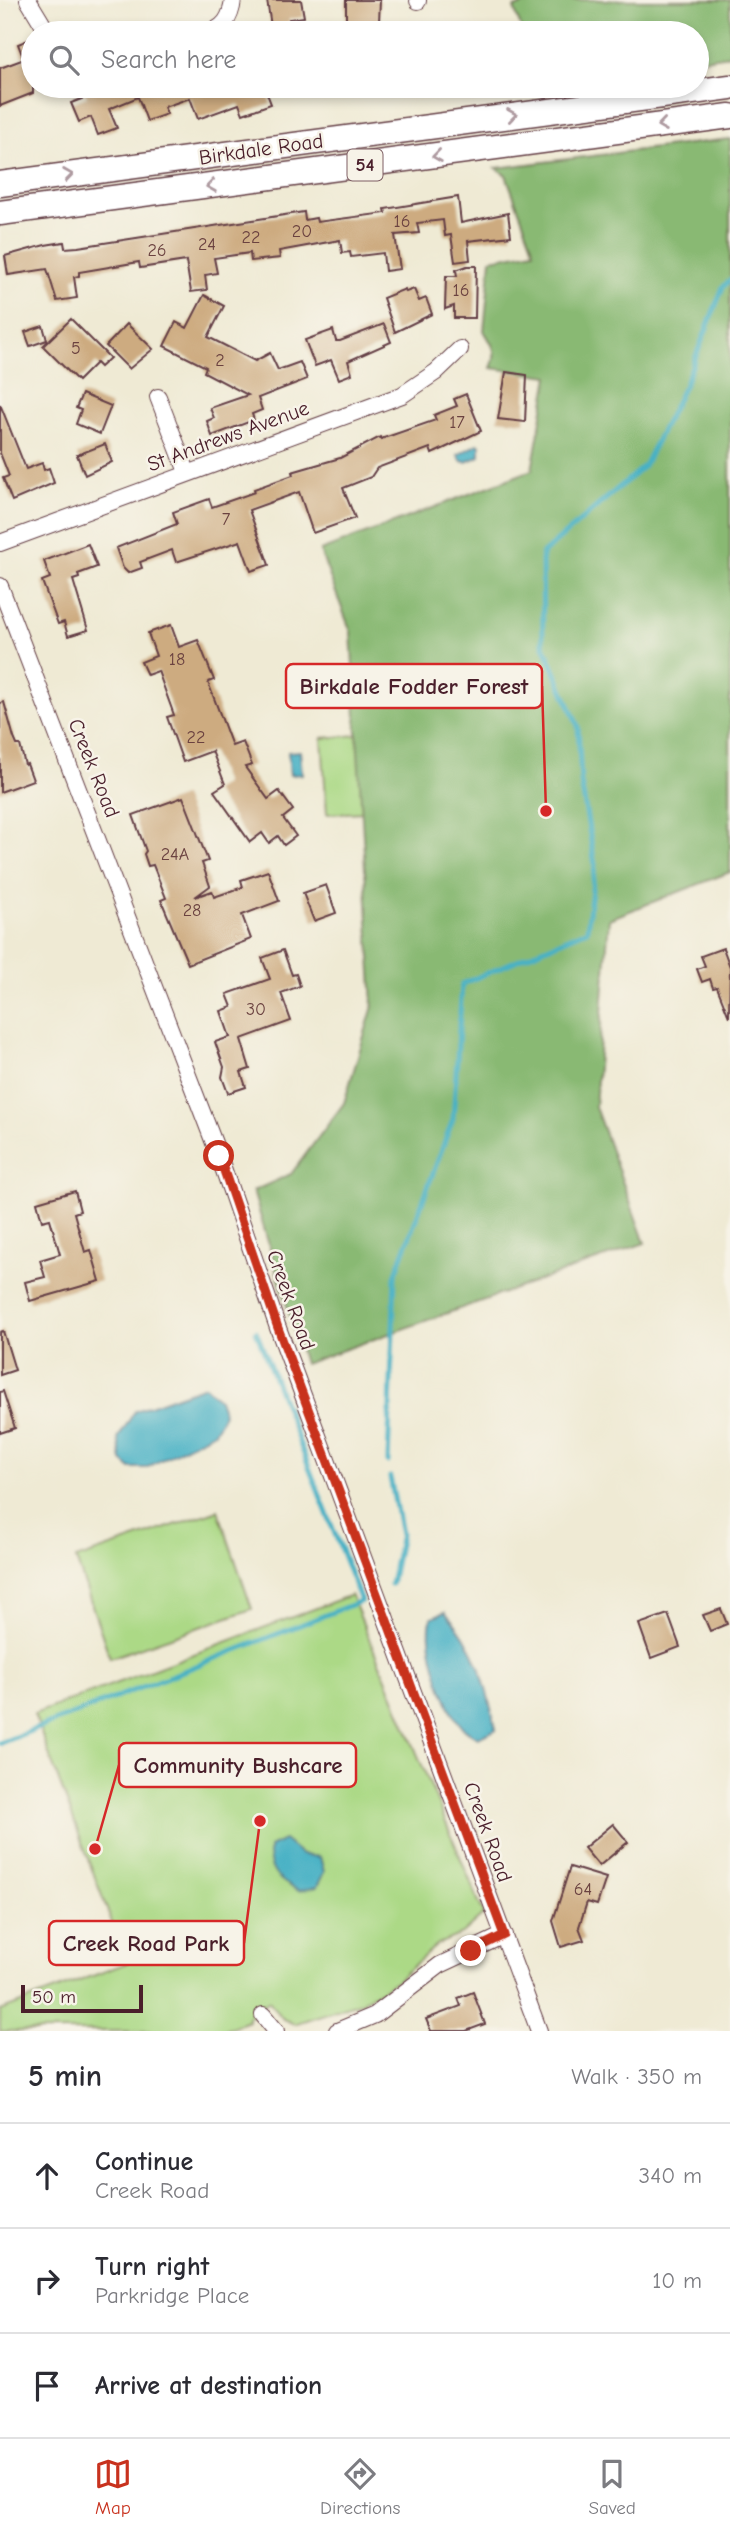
<!DOCTYPE html>
<meta charset="utf-8">
<style>
:root{--surface:#fff;--page:#f7f7f7;--text:#2b2b33;--muted:#7c7c81;--line:#e1e1e2;--accent:#c8321e}
body{margin:0;font-family:"Comic Neue",sans-serif;background:var(--page);color:var(--text)}
.scale{position:absolute;left:21px;bottom:18px;width:122px;box-sizing:border-box;padding-left:7px;border:4px solid #4a1f2b;border-top:0;font-size:19px;line-height:24px;white-space:nowrap;color:#4a1f2b;-webkit-text-stroke:5px #f7f3e8;paint-order:stroke}
.stop{position:absolute;width:21px;height:21px;margin:-16px;border:5px solid #c8321e;border-radius:50%;background:#fff}
.stop.end{background:#c8321e;border-color:#fff;box-shadow:0 2px 7px #0008}
.list{margin:0;padding:0;list-style:none}
h2{display:flex;justify-content:space-between;align-items:center;height:91px;margin:0;padding:0 28px;font-size:30px}
h2 small{font-size:23px;font-weight:400;color:var(--muted)}
.list li{display:grid;grid-template-columns:46px 1fr auto;gap:21px;align-items:center;box-sizing:border-box;height:105px;padding:0 28px;border-top:2px solid var(--line)}
.list b{display:block;font-size:26px;white-space:nowrap}
.list p{margin:0;font-size:23px;white-space:nowrap;color:var(--muted)}
.list em{font-size:23px;font-style:normal;color:var(--muted)}
.icon{flex:none;width:38px;height:38px;fill:none;stroke:currentColor;stroke-width:2;stroke-linecap:round;stroke-linejoin:round}
.map{position:relative;flex:none;width:730px;height:2031px;overflow:hidden}
.search{position:absolute;background:var(--surface);box-shadow:0 4px 10px #0003;left:21px;right:21px;top:21px;height:77px;display:flex;align-items:center;gap:18px;box-sizing:border-box;padding:0 24px;border-radius:38px;color:var(--muted);font-size:26px}
.sheet{height:406px;background:var(--surface)}
nav{display:flex;justify-content:space-around;align-items:center;box-sizing:border-box;height:98px;border-top:2px solid var(--line);background:var(--surface);font-size:19px;color:var(--muted)}
nav a{display:grid;justify-items:center;gap:4px}
nav .on{color:var(--accent)}
.map>svg:first-child{display:block}
.green{fill:#acd986;stroke:#7b7c58;stroke-width:2}
.forest{fill:#89b973;stroke:#6a6c4f;stroke-width:2}
.water{fill:#47b1c5;stroke:#486878;stroke-width:2}
.lines{fill:none;stroke-linecap:round;stroke-linejoin:round}
.stream{stroke:#47b1c5;stroke-width:5}
.building{fill:#cdab80}
.minor-casing{stroke:#633d44;stroke-width:18}
.primary-casing{stroke:#633d44;stroke-width:27}
.minor{stroke:#fff;stroke-width:16}
.primary{stroke:#fff;stroke-width:24}
.oneway{stroke:#ae9aa0}
.route{stroke:#c8321e;stroke-width:9}
.labels{text-anchor:middle;dominant-baseline:central;stroke-width:5;stroke-linejoin:round;paint-order:stroke}
.number-label{font-size:18px;fill:#6b4240}
.shield{fill:#f7f3e8;stroke:#7e5f64;stroke-width:2}
.shield-label{font-size:19px;font-weight:bold;fill:#4a1f2b}
.street-label{font-size:21px;fill:#4a1f2b;stroke:#f7f3e8}
.leader{fill:none;stroke:#d62828;stroke-width:2.5}
.callout-dot{fill:#d62828;stroke:#f7f3e8;stroke-width:2.5}
.callout{fill:#f7f3e8;stroke:#d62828;stroke-width:2.5}
.callout-label{font-size:23px;text-anchor:middle;font-weight:bold;fill:#4a1f2b}
</style>
<div class="map">
<svg width="730" height="2031" viewBox="0 0 730 2031">
<rect width="100%" height="100%" fill="#f7f3e8"/>
<filter id="ink" filterUnits="userSpaceOnUse"><feTurbulence type="fractalNoise" baseFrequency=".0143" numOctaves="2"/><feDisplacementMap in="SourceGraphic" scale="14" xChannelSelector="R" yChannelSelector="G"/><feConvolveMatrix kernelMatrix="1 2 1 2 8 2 1 2 1" color-interpolation-filters="sRGB"/></filter>
<filter id="wash" filterUnits="userSpaceOnUse"><feTurbulence type="fractalNoise" baseFrequency=".00686" numOctaves="4" result="noise"/><feDisplacementMap in="SourceGraphic" scale="28" xChannelSelector="R" yChannelSelector="G"/><feGaussianBlur stdDeviation="1.57" result="paint"/><feColorMatrix in="noise" values="0 0 0 0 0 0 0 0 0 0 0 0 0 0 0 0 0 1.4 0 .05"/><feComposite in="paint" operator="in"/></filter>
<g filter="url(#wash)">
<rect width="100%" height="100%" fill="#efead4"/>
<g class="green">
<polygon points="358,735 363,812 327,814 322,738"/>
<polygon points="218,1510 252,1609 110,1658 76,1559"/>
<polygon points="351,1595 484,1914 462,1934 438,1944 397,1980 361,2002 294,2024 283,2019 269,2001 248,2017 248,2021 221,2031 0,2031 0,2011 127,1963 34,1714"/>
</g>
<g class="forest">
<polygon points="536,0 730,0 730,55 697,60 697,33 523,33 514,8"/>
<path d="M730,139v733l-121,47 -14,188 50,136 -341,121 -51,-173 38,-17 53,-71 29,-97 -22,-374 -31,-81 212,-81 17,-94 -58,-8c7,-16 2,-23 -7,-37l7,-72 43,-8 -28,-76 -10,-7z"/>
</g>
<g class="water">
<polygon points="477,444 480,445 480,456 466,462 461,461 458,455"/>
<polygon points="300,751 302,774 290,775 288,752"/>
<polygon points="205,1386 219,1399 224,1414 214,1432 146,1468 130,1468 122,1461 118,1438 135,1411"/>
<path d="M445,1612c32,33 41,73 51,117l-18,9c-5,-3 -11,-6 -14,-9 -19,-20 -41,-87 -32,-112z"/>
<path d="M284,1840l18,15 18,2 4,15 -7,15 -18,4c-22,-11 -31,-19 -30,-44z"/>
</g>
<g class="lines">
<g class="stream">
<polyline points="388,1462 395,1276 453,1119 462,984 587,930 595,865 581,782 578,726 543,643 542,554 644,466 685,384 723,287 730,280"/>
<polyline points="390,1477 401,1534 391,1584"/>
<polyline points="0,1743 361,1601 256,1331"/>
</g>
</g>
<g id="blocks">
<g class="building">
<polygon points="267,0 301,0 304,17 289,19 291,33 272,33"/>
<polygon points="346,0 380,0 379,22 346,21"/>
<polygon points="33,38 33,53 23,57 18,44"/>
<polygon points="27,58 33,73 33,93 0,106 0,68"/>
<polygon points="82,86 264,86 271,104 243,114 239,104 198,119 190,98 164,107 167,114 147,121 138,97 109,109 117,128 98,135 91,117 79,122 71,103 87,97"/>
<polygon points="458,197 461,223 508,213 511,236 468,241 470,260 455,262 451,235 445,236 443,220 417,223 419,233 395,235 400,269 385,271 383,253 351,257 350,252 342,253 340,240 279,251 280,258 251,261 250,253 214,258 217,273 205,275 207,290 191,292 186,261 140,268 139,262 79,272 79,276 74,277 77,298 57,301 47,269 8,275 5,256 45,245 64,242 65,248 78,247 304,212 305,220 316,218 317,222 386,213 385,209"/>
<polygon points="467,266 476,266 475,318 454,318 454,306 445,309 446,276 457,276 456,270"/>
<polygon points="405,289 406,292 414,289 419,301 426,298 432,314 395,332 383,298"/>
<polygon points="204,295 224,306 208,337 255,361 270,353 278,370 300,362 307,379 258,398 262,410 252,414 254,420 212,436 207,421 214,418 210,408 248,395 204,372 206,367 164,346 176,322 187,328"/>
<polygon points="71,319 110,358 100,367 96,363 78,381 43,346"/>
<polygon points="127,324 153,349 129,369 106,346"/>
<polygon points="384,324 391,342 348,361 352,374 339,379 331,360 315,366 305,340 333,330 336,341 340,341"/>
<polygon points="43,326 47,340 30,346 25,332"/>
<polygon points="506,372 527,375 525,422 498,419"/>
<polygon points="82,394 111,406 100,434 76,424 81,410 76,408"/>
<polygon points="466,394 481,431 432,454 430,448 377,468 371,477 343,488 355,518 313,533 299,492 249,510 269,565 251,571 240,541 176,562 172,550 140,562 142,568 128,573 123,568 116,548 177,524 173,512 209,499 212,507 255,492 254,489 293,475 292,472 340,458 380,437 381,439 436,420 434,415 457,406 454,399"/>
<polygon points="0,404 26,469 42,463 44,470 49,468 54,483 12,501 3,478 9,476 0,453"/>
<polygon points="105,444 112,462 85,475 77,455"/>
<polygon points="88,544 97,567 78,574 79,578 73,580 88,630 68,636 64,622 58,624 42,581 50,578 44,561"/>
<polygon points="171,625 179,647 198,640 214,680 208,682 232,746 243,742 252,765 245,767 268,799 279,791 293,810 283,818 296,836 284,845 278,836 269,843 262,833 250,842 214,791 225,784 212,751 183,762 167,717 174,715 158,671 147,675 141,662 156,656 148,633"/>
<polygon points="4,702 14,738 17,745 20,745 25,765 27,764 33,780 0,792 0,703"/>
<polygon points="183,797 208,861 202,863 210,886 195,897 212,891 214,897 243,887 241,880 268,871 279,901 242,915 251,939 188,964 161,900 166,898 153,865 148,866 144,854 146,851 133,815"/>
<polygon points="326,885 336,913 314,921 303,893"/>
<polygon points="723,948 730,967 729,1017 717,987 713,988 710,979 702,982 697,969 705,966 701,956"/>
<polygon points="283,950 292,975 296,974 300,986 281,993 291,1021 241,1039 250,1069 241,1072 246,1087 228,1093 222,1077 224,1067 215,1042 230,1037 221,1011 232,1007 227,994 270,979 262,958"/>
<polygon points="75,1191 80,1211 74,1213 85,1252 91,1250 100,1281 30,1301 25,1282 45,1277 40,1260 60,1254 50,1219 42,1221 37,1202"/>
<polygon points="3,1331 15,1370 0,1375 0,1332"/>
<polygon points="3,1391 15,1428 0,1433 0,1392"/>
<polygon points="721,1609 727,1624 710,1631 703,1615"/>
<polygon points="668,1614 680,1647 651,1658 639,1624"/>
<polygon points="613,1824 628,1842 599,1866 584,1848"/>
<polygon points="570,1867 606,1878 597,1905 587,1902 579,1927 584,1940 561,1947 553,1921"/>
<polygon points="473,1992 485,2024 466,2031 431,2031 426,2019 461,2006 458,1998"/>
</g>
</g>
</g>
<g filter="url(#ink)">
<use href="#blocks" fill-opacity="0" stroke="#633d44" stroke-width="2"/>
<g class="lines">
<defs>
<g id="minor">
<polyline points="28,0 48,33"/>
<polyline points="418,0 418,1"/>
<path d="M206,33c18,-4 25,-15 27,-33"/>
<polyline points="158,397 187,472"/>
<polyline points="0,543 402,395 436,372 460,349"/>
<polyline points="0,586 219,1156 278,1328 539,2031"/>
<polyline points="263,2015 276,2031"/>
<polyline points="337,2031 375,2015 440,1965 504,1935"/>
</g>
<g id="primary">
<polyline points="0,184 730,87"/>
<polyline points="0,213 730,116"/>
</g>
</defs>
<use href="#minor" class="minor-casing"/>
<use href="#primary" class="primary-casing"/>
<use href="#minor" class="minor"/>
<use href="#primary" class="primary"/>
</g>
<defs><path id="oneway-chevron" d="M-2-3.5L2.5 0L-2 3.5" fill="none" stroke-width="1.6" stroke-linecap="round" stroke-linejoin="round" transform="scale(1.75)"/></defs>
<g class="oneway">
<use href="#oneway-chevron" transform="translate(512 115) rotate(-8)"/>
<use href="#oneway-chevron" transform="translate(662 125) rotate(172)"/>
<use href="#oneway-chevron" transform="translate(437 156) rotate(172)"/>
<use href="#oneway-chevron" transform="translate(68 175) rotate(-8)"/>
<use href="#oneway-chevron" transform="translate(211 186) rotate(172)"/>
</g>
</g>
<g class="lines" filter="url(#ink)">
<polyline class="route" points="219,1156 278,1328 504,1935 471,1951"/>
</g>
<g class="labels">
<g class="number-label">
<text x="402" y="221">16</text>
<text x="302" y="231">20</text>
<text x="251" y="237">22</text>
<text x="207" y="244">24</text>
<text x="157" y="250">26</text>
<text x="461" y="290">16</text>
<text x="76" y="348">5</text>
<text x="220" y="360">2</text>
<text x="457" y="422">17</text>
<text x="226" y="519">7</text>
<text x="177" y="659">18</text>
<text x="196" y="737">22</text>
<text x="175" y="854">24A</text>
<text x="192" y="910">28</text>
<text x="256" y="1009">30</text>
<text x="583" y="1889">64</text>
</g>
<rect class="shield" x="347.5" y="149.5" width="35" height="31" rx="5"/>
<g class="shield-label">
<text x="365" y="165">54</text>
</g>
<g class="street-label">
<text transform="translate(261 149) rotate(-8)">Birkdale Road</text>
<text transform="translate(228 436) rotate(-20)">St Andrews Avenue</text>
<text transform="translate(94 768) rotate(68)">Creek Road</text>
<text transform="translate(291 1300) rotate(70)">Creek Road</text>
<text transform="translate(488 1832) rotate(70)">Creek Road</text>
</g>
</g>
<path class="leader" d="M546 811L542 686M95 1849L119 1765M260 1821L244 1943"/>
<g class="callout-dot">
<circle cx="546" cy="811" r="7"/>
<circle cx="95" cy="1849" r="7"/>
<circle cx="260" cy="1821" r="7"/>
</g>
<g class="callout">
<rect x="286" y="664" width="256" height="44" rx="7"/>
<rect x="119" y="1743" width="237" height="44" rx="7"/>
<rect x="49" y="1921" width="195" height="44" rx="7"/>
</g>
<g class="callout-label">
<text x="414" y="694">Birkdale Fodder Forest</text>
<text x="238" y="1773">Community Bushcare</text>
<text x="146" y="1951">Creek Road Park</text>
</g>
</svg>
<div class="scale">50 m</div>
<div class="stop" style="left:219px;top:1156px"></div>
<div class="stop end" style="left:471px;top:1951px"></div>
<div class="search"><svg class="icon" aria-label="search" viewBox="0 0 24 24"><circle cx="10" cy="10" r="6"/><path d="M15 15l6 6"/></svg>Search here</div>
</div>
<section class="sheet">
<h2>5 min<small>Walk · 350 m</small></h2>
<ul class="list">
<li><svg class="icon" aria-label="ahead" viewBox="0 0 24 24"><path d="M12 20V5M6 11l6-6 6 6"/></svg><div><b>Continue</b><p>Creek Road</p></div><em>340 m</em></li>
<li><svg class="icon" aria-label="right" viewBox="0 0 24 24"><path d="M7 20v-9h11M14 6l5 5-5 5"/></svg><div><b>Turn right</b><p>Parkridge Place</p></div><em>10 m</em></li>
<li><svg class="icon" aria-label="arrive" viewBox="0 0 24 24"><path d="M6 21V4h12l-3 4 3 4H6"/></svg><div><b>Arrive at destination</b></div></li>
</ul>
</section>
<nav>
<a class="on"><svg class="icon" aria-label="map" viewBox="0 0 24 24"><path d="M3 6l6-2 6 2 6-2v14l-6 2-6-2-6 2zM9 4v14M15 6v14"/></svg>Map</a>
<a><svg class="icon" aria-label="directions" viewBox="0 0 24 24"><path d="M12 3l9 9-9 9-9-9zM9 14v-3h6M13 9l2 2-2 2"/></svg>Directions</a>
<a><svg class="icon" aria-label="saved" viewBox="0 0 24 24"><path d="M7 4h10v16l-5-4-5 4z"/></svg>Saved</a>
</nav>
